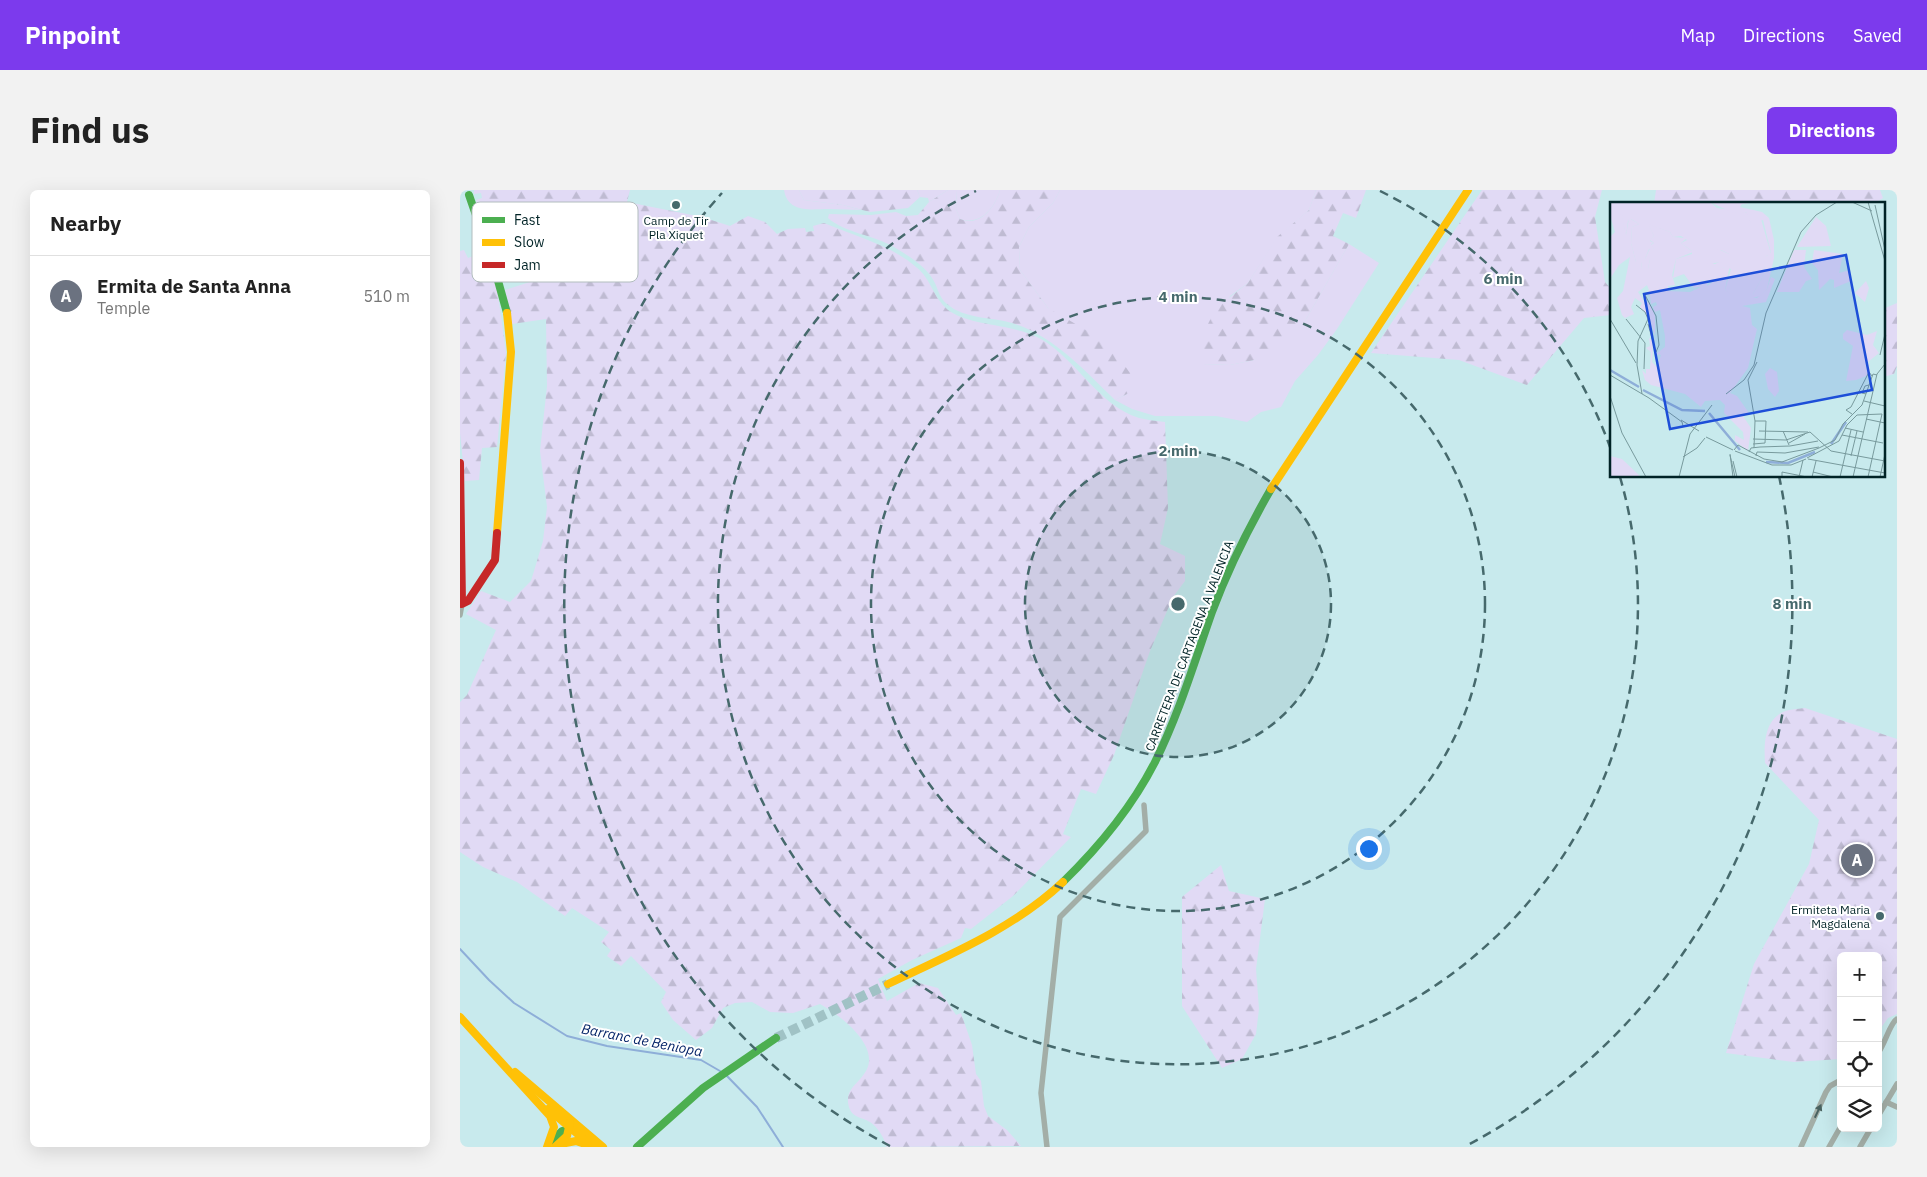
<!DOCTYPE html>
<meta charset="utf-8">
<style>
:root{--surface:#fff;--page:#f2f2f2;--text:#222;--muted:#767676;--line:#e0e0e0;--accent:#7c3aed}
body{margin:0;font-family:"IBM Plex Sans",sans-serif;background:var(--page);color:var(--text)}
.controls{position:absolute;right:15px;bottom:15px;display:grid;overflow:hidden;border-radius:8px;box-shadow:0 5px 20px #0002}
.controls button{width:45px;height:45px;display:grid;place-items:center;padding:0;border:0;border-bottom:1px solid var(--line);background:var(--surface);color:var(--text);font:25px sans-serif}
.you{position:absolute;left:908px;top:658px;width:18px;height:18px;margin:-12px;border:4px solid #fff;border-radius:50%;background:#1a73e8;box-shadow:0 0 0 8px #1a73e833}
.badge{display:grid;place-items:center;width:32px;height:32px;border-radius:50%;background:var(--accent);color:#fff;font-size:16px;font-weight:700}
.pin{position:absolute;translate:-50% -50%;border:2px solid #fff;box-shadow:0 1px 5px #0006}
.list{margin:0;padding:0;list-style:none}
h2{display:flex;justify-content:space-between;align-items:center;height:65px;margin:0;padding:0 20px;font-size:21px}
h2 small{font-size:16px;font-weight:400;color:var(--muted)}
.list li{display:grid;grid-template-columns:32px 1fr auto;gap:15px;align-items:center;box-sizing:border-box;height:80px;padding:0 20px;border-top:1px solid var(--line)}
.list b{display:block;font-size:19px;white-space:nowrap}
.list p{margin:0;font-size:16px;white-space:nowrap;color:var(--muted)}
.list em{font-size:16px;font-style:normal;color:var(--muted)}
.icon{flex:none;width:28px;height:28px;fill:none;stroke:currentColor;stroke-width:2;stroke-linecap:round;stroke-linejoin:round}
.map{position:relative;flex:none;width:1437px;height:957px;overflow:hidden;border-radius:8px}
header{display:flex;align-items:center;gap:30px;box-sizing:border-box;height:70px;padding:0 25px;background:var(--accent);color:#fff}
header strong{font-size:24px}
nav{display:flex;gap:28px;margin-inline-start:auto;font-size:18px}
.intro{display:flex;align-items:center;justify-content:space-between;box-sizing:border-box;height:120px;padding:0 30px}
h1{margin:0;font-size:35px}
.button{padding:12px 22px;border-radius:8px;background:var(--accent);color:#fff;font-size:18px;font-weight:700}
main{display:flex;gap:30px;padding:0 30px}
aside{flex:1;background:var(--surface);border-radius:8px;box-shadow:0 5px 20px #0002}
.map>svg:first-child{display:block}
.green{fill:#e1daf5}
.forest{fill:url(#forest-firs)}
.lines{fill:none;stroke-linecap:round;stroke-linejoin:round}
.stream{stroke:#8eaed8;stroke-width:2}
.highway-tunnel{stroke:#a0c2c5;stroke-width:10;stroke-dasharray:10 5;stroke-linecap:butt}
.street{stroke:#a3aea7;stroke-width:5.5}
.fast{stroke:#4caf50;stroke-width:8}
.slow{stroke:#ffc107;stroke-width:8}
.jam{stroke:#c62828;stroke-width:8}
.oneway{fill:#496260}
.ring{fill:none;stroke:#46696c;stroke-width:2.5;stroke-dasharray:9 6}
.poi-dot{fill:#46696c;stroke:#fff;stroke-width:2}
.labels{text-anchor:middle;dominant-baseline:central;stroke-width:4;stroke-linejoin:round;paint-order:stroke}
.poi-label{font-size:12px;fill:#002326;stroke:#fff}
.street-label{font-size:12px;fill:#002326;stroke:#fff}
.water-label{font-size:14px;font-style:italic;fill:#042367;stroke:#fff}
.inset-river{fill:none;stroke:#8eaed8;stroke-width:2.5}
.inset-road{fill:none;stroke:#789a9d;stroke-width:1}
.view{fill:#1d4ed8;fill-opacity:0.15;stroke:#1d4ed8;stroke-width:2.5}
.inset-edge{fill:none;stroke:#002326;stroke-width:2.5}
.key{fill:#fff;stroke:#b2bdbe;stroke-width:1}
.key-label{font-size:14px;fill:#002326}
.centre{fill:#46696c;stroke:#fff;stroke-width:2.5}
.ring-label{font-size:15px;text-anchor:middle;font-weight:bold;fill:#46696c;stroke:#fff;stroke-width:4;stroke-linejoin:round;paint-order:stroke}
</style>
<header>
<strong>Pinpoint</strong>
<nav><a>Map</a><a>Directions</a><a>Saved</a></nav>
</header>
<div class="intro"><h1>Find us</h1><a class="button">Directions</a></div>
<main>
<aside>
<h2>Nearby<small></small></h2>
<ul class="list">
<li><span class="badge" style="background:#6b7280">A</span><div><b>Ermita de Santa Anna</b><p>Temple</p></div><em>510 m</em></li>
</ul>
</aside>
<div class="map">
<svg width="1437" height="957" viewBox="0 0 1437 957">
<defs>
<pattern id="forest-firs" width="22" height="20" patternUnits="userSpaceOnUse" patternTransform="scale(1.25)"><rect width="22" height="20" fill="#e1daf5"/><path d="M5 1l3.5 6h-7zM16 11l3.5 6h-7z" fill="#bfbbd2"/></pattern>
</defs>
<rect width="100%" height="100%" fill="#c8eaed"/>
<g class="green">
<path d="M339,0l5,10 39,5 18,5c-11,0 -22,-1 -32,-1 -17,0 -41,5 -45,-19z"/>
<polygon points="457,0 488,0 469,12 468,8 460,7"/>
<path d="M497,0h43c-5,18 -20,36 -40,29l-4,-10z"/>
<polygon points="600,0 856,0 849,20 817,48 788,93 770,106 743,174 770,175 794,170 845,131 889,54 919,73 877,139 858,165 835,191 821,217 801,222 787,232 756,226 695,226 672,219 655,210 667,204 588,118 560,80 559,57 569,37 593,13"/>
</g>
<g class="forest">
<path d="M14,0h156l-3,12 75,15 28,9 18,-10 17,6 12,12 11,-5 17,-1 1,4 8,-1 -1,-5 11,-3c30,13 67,22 92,44 16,12 17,33 35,45 21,14 64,12 90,27 36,21 57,66 98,79 8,2 18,3 26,4l3,86 -8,36 25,12v25l-12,16 -23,54 -36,104 -18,39 -15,-5 -18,45 8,3 -58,59 -42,33 -6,-1 -4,10 -49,22 -34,19 9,22 32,-18 19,5 18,27 5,-2 11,32 4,29 5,7 3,25 4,10 19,14 14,16 -134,1c-3,-9 -9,-20 -17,-25 -8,-5 -18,-4 -21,-15 -5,-17 8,-22 15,-33 20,-26 -24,-59 -44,-70l-27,9 -23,-1 -18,-10 -17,1 -12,5 -11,20 -16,12 -23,-20 -12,-18 5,-10 -35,-36 -10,10 -14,-10 4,-6 -10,-8 8,-10 -37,-24 -7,8 -48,-34 -34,-15 -23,-15v-150l7,-7 29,-65 -30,-16 15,-23 29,11 21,-21 12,-40 4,-34 -7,-56 7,-65 -1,-67 -34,5 -7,-34 31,-10 -5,-26 -33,10 -7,-21 19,-9 -9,-30 -22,7 -3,-11 6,-2 -1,-5 -7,1z"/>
<polygon points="339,0 457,0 460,7 448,18 410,22 383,15 344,10"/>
<path d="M488,0h9l-1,19 4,10c20,8 35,-11 40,-29h60l-7,13 -24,24 -10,20 1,23 28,38 50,29 19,18 13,18 4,12 -7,9 -12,6c-30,-29 -61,-64 -103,-77 -20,-6 -48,-4 -65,-19 -9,-7 -9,-18 -15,-26 -8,-13 -25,-23 -38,-31 -20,-12 -49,-14 -66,-29l1,-4 42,1 25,-3 10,4 12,-1 11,-13z"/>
<polygon points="856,0 906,0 896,28 883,23 873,46 889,54 845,131 814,159 794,170 770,175 743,174 741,170 744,142 756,118 788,93 817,47 849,20"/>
<polygon points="1022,0 1142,0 1135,27 1145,92 1151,99 1151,125 1124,128 1067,195 999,170 911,163"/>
<polygon points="1196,0 1420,0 1423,8 1414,14 1194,14"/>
<polygon points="25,56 38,105 46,163 37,257 22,258 19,290 5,291 0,243 0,61 4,60 8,68 23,62"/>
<polygon points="1437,113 1437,176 1434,184 1423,187 1423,119"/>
<path d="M1345,518l92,31v275l-9,4 -10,14v-76h-37v103l-47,3 -68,-9 28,-89 55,-100 10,-44 -54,-57c-1,-17 -1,-40 16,-50 6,-4 17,-4 24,-5z"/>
<polygon points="761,675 769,701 805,709 796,779 799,819 796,844 782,869 762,878 722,816 722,707"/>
</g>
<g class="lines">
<g class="stream">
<polyline points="0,759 29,790 54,813 107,846 147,856 241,870 260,881"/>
<polyline points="266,885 297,917 323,957"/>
</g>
<polyline class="highway-tunnel" points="316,848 428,794"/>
<g class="street">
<polyline points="0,425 2,414"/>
<path d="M1418,863c7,-9 12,-30 19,-34"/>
<polyline points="1426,912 1437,917"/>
<polyline points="1418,926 1437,894"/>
<polyline points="587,957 581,903 600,727 686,641 684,615"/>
<polyline points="1341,957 1366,902 1370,896 1381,890"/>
<polyline points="1369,957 1381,936"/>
<polyline points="1400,957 1411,938"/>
</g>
<g class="fast">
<polyline points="9,5 35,80 47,123"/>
<path d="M603,692c36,-35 69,-75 92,-120 24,-48 39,-99 57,-150 16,-43 36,-83 59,-123"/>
<polyline points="92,951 102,941 113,938"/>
<polyline points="177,957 243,898 316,848"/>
</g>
<g class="slow">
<polyline points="811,299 1008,0"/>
<polyline points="37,343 51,162 47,123"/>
<path d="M428,794c61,-29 125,-55 175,-102"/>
<polyline points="0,827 90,926 94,937 87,957"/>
<polyline points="55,882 143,957"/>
<polyline points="88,919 133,957"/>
<polyline points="101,954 116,951 128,955"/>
<polyline points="95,957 107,946 110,933"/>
</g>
<polyline class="jam" points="0,273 2,414 8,411 35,370 37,343"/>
</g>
<defs><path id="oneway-solid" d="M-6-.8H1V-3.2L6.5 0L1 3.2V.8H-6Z" transform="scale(1.25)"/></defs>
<use class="oneway" href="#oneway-solid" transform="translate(1358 921) rotate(-65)"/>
<circle cx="718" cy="414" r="153" fill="#46696c" fill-opacity=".12"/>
<g class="ring">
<circle cx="718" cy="414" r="153"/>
<circle cx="718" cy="414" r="307"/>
<path d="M920 1A460 460 0 0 1 1150 257M1160 287A460 460 0 1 1 516 1"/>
<path d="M430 956A614 614 0 0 1 262 3M1319 286A614 614 0 0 1 1006 956"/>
</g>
<g class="poi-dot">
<circle cx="216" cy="15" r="5"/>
<circle cx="1420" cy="726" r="5"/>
</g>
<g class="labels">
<g class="poi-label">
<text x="216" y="30">Camp de Tir<tspan x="216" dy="14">Pla Xiquet</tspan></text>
<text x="1410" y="719" text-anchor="end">Ermiteta Maria<tspan x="1410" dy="14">Magdalena</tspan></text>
</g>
<g class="street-label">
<text transform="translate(729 456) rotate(-69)">CARRETERA DE CARTAGENA A VALENCIA</text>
</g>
<g class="water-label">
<text transform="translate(182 850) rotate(11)">Barranc de Beniopa</text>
</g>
</g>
<g transform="translate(1150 12)">
<rect width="275" height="275" fill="#c8eaed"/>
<path d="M0,0h100l7,6 28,4 16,7 10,35 -5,2 -2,18 -11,20v4h4l10,-9 4,-12 4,2 -9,23 -24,4 -17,-16 6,-21 -7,-2 -8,18 -3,-4 -18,-1 6,6 -7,2 -10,-14 -11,4 3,-19 16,-5v-3l-11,-8 6,-3 -6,-4 -8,1 -3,-5 -21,-7 5,11 -4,5 4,2 -3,1 3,5h-5l-4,10h5l-2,10h-6l-1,-7h-5l-5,-19 1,-16 7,-3 -8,-5 -3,2 -2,15 -4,-18 -5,-4 -7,1zM111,48l8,4 -4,5 -10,5 -6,-2z" fill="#e1daf5" fill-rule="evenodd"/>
<path d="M100,0h48l-16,2 -2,3 22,5 7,6 5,22v18l-7,31 -7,7 -7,2v-4l11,-20 1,-17 6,-4 -8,-33 -12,3 -5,-11 -13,1zM5,9l7,4 4,20 3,-17 10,6 -7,3 -1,16 5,19h5l1,7h6l2,-10h-5l5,-11 4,1 -3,-4 3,-2 -4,-3 4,-4 -6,-12 22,8 3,5 14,1 -6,5 12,9 -17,7 -4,16 3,10 -7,1v5l22,1 11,-5 -8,-1v-6l15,1 -1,5 7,-5 2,4 5,-16 9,-5 -5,26 18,12 -1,4 8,2 2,17 5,4 -9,39 -18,25 7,3 12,17 -6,3 8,12 -3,23 -13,-10v-6l9,5 -1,-8 -19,-19 1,-8 -5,-5 -15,1 -4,6 -16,-13 -34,-9 -6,-5 -3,-10 4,4v-5h4l1,-17 -5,-4 4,-2 -1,-8 4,3 -1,21 5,5 4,-12 -5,-1 9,-7v-11l-5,-26 -5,2 -2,-5 4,-2 -1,-3 -5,2 -1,-9 -4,-1 3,-4 -2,-5 -9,7 7,11 4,-1 6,14v19l-7,-19 -8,-9 2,-4 -7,-5 -4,9 3,7 -9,4 -3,-3 -5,-17 6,-7 7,-34 -11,8 -9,14v-42l5,-5 -5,-17zM206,15l10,9 5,20 -34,1zM108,47l11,5 1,4 -8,4 -16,2zM184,48h12l-2,17 8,12 -6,2 -7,11h-22zM204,48l29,4 -4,19 11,-3 1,11 -17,7v-8l-4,-1 -11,11 -1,-20 -6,-7zM256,79l3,7 -4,14 -10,-9zM237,128l20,5 10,-4 -4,14 6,8 -11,9 2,8 -4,6 -10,4 -10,1 7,-35 -10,-7v-5zM160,166l7,4 2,19 -4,6 -7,-8 -3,-15zM0,254l12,3 19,18h-31z" fill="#e1daf5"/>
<path class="inset-river" d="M0,168l29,17M33,188l39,20 23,1M99,211l31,37M221,242l15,-22M156,260l22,1 27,-11"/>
<path class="inset-road" d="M242,0l20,9M258,0l17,59M265,3l10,45M35,93l11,21 3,29 -3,7 -8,-28M26,103l9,7 3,7 -10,22 -1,24 5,29M0,117l26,44M16,117l19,24 -1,26M270,153l5,-21M0,173l39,23 33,24 1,4M116,192l18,-14 10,-15 12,-52 35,-81 15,-17 21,-13M256,192l-4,-1 3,-7 4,-1M0,194l12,37 24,44M254,199l21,5M242,212l-6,-4 5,-3 18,-35 3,4M256,217l19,4M71,218l18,11M235,226l18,4M149,229l49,1M173,229l6,14M200,230l21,19 54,10M232,233l41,8M96,235l27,13M143,237l33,1 24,-8M179,241l16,-9M143,242l12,-1 1,-22h-11M144,246l1,-27 -7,-41 9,-18M124,248l4,-5 26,14 18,3 37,-14 16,-8 8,-16 19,-19 11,-31 4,1M125,249l37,14h19l15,-6M139,250l2,-4 9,-1 30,-1 28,-5M120,252l3,23M120,253l5,22M146,254l1,-4 28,1 34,-6M241,254l6,-25M73,255l14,-9 8,-10M197,256l32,-17 8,-16 10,-10 25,-1M198,257l77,14M123,259l4,16M203,270l20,5M69,275l11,-43 22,-29M172,275v-5l25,5M189,275l4,-17M202,275l4,-16M230,275l11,-47M243,275l24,-103 8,-10M258,275l14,-63M270,275l5,-23"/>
<path class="view" d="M236,53l26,135 -202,39 -26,-135z"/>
<rect width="275" height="275" class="inset-edge"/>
</g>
<rect x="12" y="12" width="166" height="80" rx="8" class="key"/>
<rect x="22" y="27" width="23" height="6" fill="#4caf50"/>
<rect x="22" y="49" width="23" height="7" fill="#ffc107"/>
<rect x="22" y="72" width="23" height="6" fill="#c62828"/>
<g class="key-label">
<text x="54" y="35">Fast</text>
<text x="54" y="57">Slow</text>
<text x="54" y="80">Jam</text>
</g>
<circle cx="718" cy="414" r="8" class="centre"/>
<g class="ring-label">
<text x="1043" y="94">6 min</text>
<text x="718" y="112">4 min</text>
<text x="718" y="266">2 min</text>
<text x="1332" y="419">8 min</text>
</g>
</svg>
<div class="controls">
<button>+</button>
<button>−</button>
<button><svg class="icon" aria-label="locate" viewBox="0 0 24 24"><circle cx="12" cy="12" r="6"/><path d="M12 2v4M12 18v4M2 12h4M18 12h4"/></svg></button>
<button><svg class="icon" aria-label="layers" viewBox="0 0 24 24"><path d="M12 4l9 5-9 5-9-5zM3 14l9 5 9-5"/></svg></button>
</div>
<div class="you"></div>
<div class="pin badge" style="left:1397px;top:670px;background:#6b7280">A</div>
</div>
</main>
